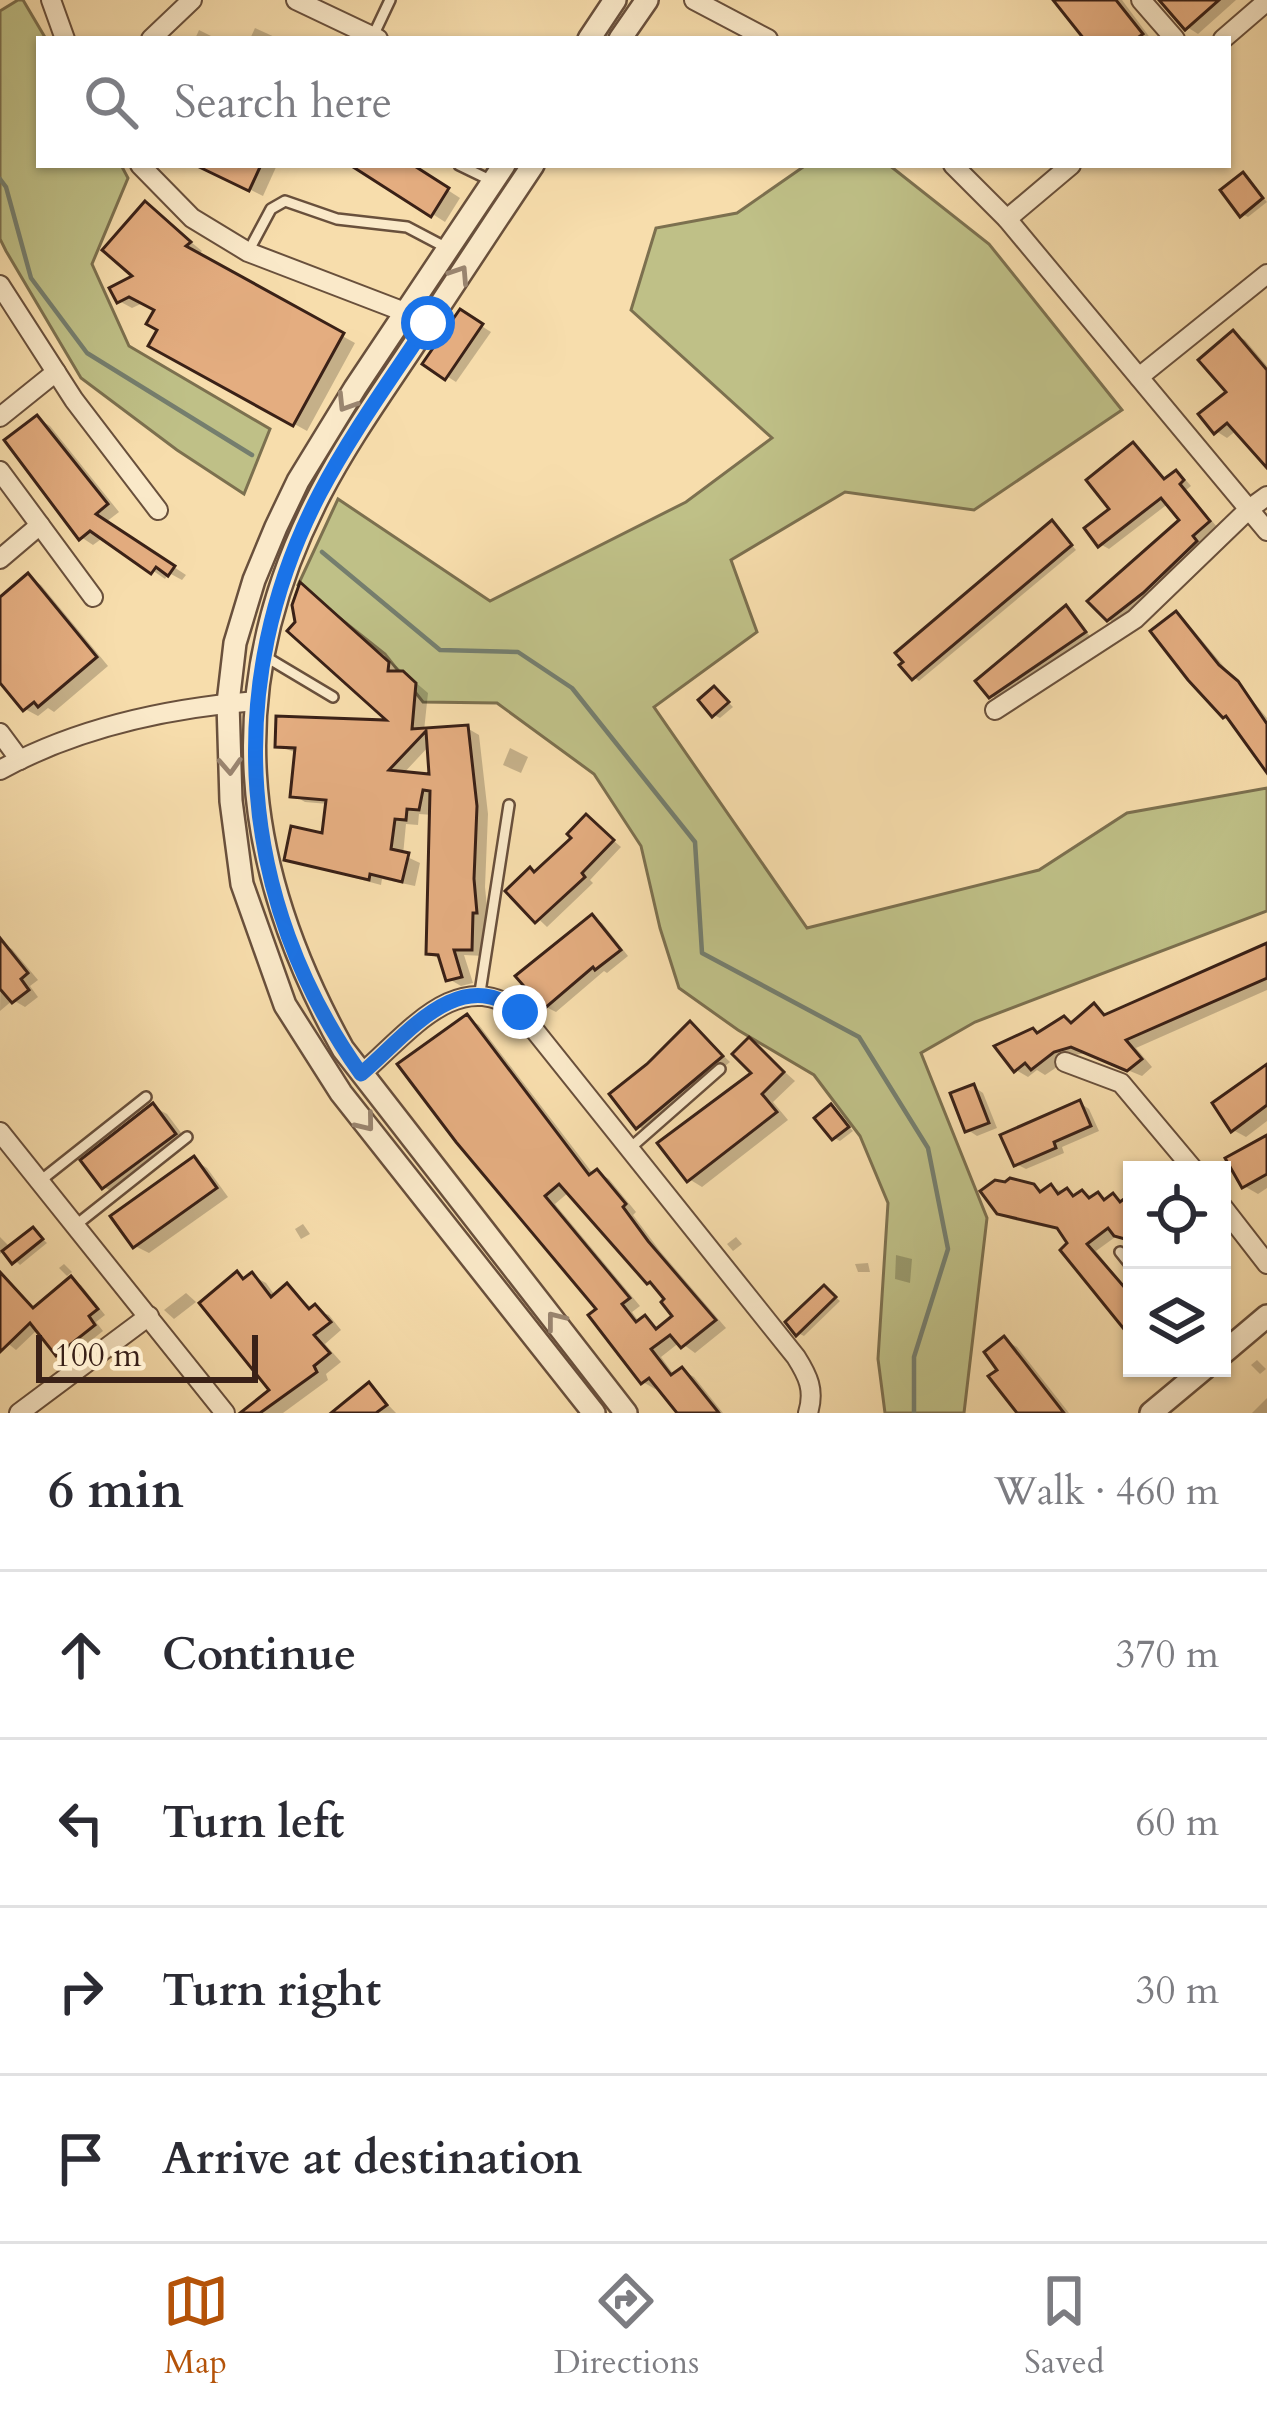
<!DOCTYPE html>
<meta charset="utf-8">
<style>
:root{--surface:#fff;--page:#f7f7f7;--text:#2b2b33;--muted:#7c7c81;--line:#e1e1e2;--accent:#b45309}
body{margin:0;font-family:Cardo,serif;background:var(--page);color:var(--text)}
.controls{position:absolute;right:36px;bottom:36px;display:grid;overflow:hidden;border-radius:0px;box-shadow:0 3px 9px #0004}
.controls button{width:108px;height:108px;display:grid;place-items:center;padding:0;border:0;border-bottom:3px solid var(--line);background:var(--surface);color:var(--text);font:60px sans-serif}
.scale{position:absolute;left:36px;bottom:30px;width:222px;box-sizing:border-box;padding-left:12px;border:6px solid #3a2117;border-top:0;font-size:33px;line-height:42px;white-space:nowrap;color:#3a2117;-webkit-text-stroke:9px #fae9c9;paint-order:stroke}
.stop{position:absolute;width:36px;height:36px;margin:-27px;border:9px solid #1a73e8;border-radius:50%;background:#fff}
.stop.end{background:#1a73e8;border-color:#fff;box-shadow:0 3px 12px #0008}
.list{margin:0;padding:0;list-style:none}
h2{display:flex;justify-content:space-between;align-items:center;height:156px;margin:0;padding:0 48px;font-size:51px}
h2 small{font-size:39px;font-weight:400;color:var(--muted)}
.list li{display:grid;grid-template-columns:78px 1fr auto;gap:36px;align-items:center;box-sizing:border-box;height:168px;padding:0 48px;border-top:3px solid var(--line)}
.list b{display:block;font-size:45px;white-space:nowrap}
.list em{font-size:39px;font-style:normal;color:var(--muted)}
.icon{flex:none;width:66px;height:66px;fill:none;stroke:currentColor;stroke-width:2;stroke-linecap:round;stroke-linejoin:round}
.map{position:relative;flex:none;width:1267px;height:1413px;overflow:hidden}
.search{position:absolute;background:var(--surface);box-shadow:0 3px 9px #0004;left:36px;right:36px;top:36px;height:132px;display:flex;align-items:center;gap:30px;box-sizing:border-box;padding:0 42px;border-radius:0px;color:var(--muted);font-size:45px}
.sheet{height:828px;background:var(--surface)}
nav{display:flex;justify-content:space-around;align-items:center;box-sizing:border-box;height:168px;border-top:3px solid var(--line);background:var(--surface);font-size:33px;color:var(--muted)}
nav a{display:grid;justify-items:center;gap:6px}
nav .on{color:var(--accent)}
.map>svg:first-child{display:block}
.green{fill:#bfc087;stroke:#7c704f;stroke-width:3}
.shadow{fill:#0003;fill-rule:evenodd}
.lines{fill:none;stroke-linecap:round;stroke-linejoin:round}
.stream{stroke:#757e6e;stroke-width:4.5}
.building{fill:#e4ad80;stroke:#3a2117;stroke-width:3;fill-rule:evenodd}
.service-casing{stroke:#69503c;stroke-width:14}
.minor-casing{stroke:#69503c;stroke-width:22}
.tertiary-casing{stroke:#69503c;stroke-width:26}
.service{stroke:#fae9c9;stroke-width:9}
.minor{stroke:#fae9c9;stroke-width:18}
.tertiary{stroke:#fae9c9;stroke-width:21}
.oneway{stroke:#9a8570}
.route{stroke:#1a73e8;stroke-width:15}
</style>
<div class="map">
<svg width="1267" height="1413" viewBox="0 0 1267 1413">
<rect width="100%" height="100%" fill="#f7ddac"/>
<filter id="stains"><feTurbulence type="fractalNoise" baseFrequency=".00167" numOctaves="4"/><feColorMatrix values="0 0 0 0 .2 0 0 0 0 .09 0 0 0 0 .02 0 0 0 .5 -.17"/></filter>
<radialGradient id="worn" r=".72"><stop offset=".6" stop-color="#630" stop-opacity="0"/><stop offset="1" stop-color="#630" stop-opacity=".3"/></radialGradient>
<g class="green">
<polygon points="18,0 23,0 46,39 39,39 39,165 121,165 128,178 92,264 129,346 270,429 244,494 177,450 81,378 6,251 0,239 0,11"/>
<polygon points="806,165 889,165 989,244 1122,410 974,510 845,492 731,560 757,632 654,707 807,928 1039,870 1127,813 1267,788 1267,911 975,1022 921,1053 987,1218 964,1413 885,1413 878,1359 888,1203 860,1136 814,1075 738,1030 679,988 660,928 641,846 594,774 497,703 423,702 385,654 298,585 338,499 490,601 686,502 772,438 631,310 656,228 737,213"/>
</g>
<g class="shadow">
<polygon points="1056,0 1122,0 1151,39 1088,39"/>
<polygon points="1163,0 1236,0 1198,34 1187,27"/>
<polygon points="255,28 279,39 250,39"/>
<polygon points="199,30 217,39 195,39"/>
<polygon points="211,165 277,165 263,196 223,176"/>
<polygon points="356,165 409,165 460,198 445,222"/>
<polygon points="1243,175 1267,202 1248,217 1242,214"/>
<polygon points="145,205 202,251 197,256 355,343 307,431 152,345 161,329 158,309 145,302 132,308 119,301 138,277"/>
<polygon points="461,313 491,332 456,382 426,363"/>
<polygon points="1234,334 1245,340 1267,366 1267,463 1237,430 1227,438 1216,431 1230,393"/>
<polygon points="37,418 50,426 119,512 106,522 186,575 182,580 169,573 165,579 104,537 93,545 81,537"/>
<polygon points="1133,445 1167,480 1176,473 1184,478 1191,486 1186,490 1217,527 1200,541 1204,547 1117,624 1108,619 1183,521 1169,503 1109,549 1100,544"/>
<polygon points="1053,523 1076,550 919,681 913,677"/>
<polygon points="28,577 41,585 108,666 54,712 48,708 38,716 25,709 0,678 0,601"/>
<path d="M302,586l126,107 -4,38 43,-3 12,7 9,79 -3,73 3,31 -3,1 -1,37 -20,-1 9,28 -12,3 -12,-7 -8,-19 -12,-7 4,-138 -14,-1 -1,11 -12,-1 -3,31 17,8 -5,23 -33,-7 -1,6 -82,-22 25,-26 4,-33 -23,-2 -12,-7 4,-42 -19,-7 116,-22 -96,-101zM430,745l2,33 -30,-3z"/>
<polygon points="1066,609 1090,636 997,699 991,695"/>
<polygon points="1176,615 1184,619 1267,718 1267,764 1225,716"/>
<polygon points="715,689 733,707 720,718 714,715"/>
<polygon points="510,748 528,757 521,773 503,765"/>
<polygon points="587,818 621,847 590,880 593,883 547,927 509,891 536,874 576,838"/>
<polygon points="593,917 602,923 628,956 607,973 604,971 556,1012 546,1007"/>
<polygon points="1,943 12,949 38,980 30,986 38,997 25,1007 13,1000 0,1011"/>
<polygon points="1267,946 1267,990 1136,1048 1152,1067 1142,1076 1086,1053 1075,1055 1045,1075 1037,1070 1028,1077 1016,1070 1040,1035 1074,1025 1095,1007 1107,1014"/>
<path d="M467,1018l12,7 115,150 3,-3 12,7 27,33 -3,3 27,36 66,77 -31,25 -15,-11 -19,15 14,19 7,-6 12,7 29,36h-42l-22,-27 -4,3 -12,-7 -43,-72 -141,-170zM569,1192l80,90 20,17 7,18 -16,12 -15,-10 -5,4 -8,-11 8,-6 -85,-102z"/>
<polygon points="691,1025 730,1062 647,1132 638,1126"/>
<polygon points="750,1041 795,1081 773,1102 788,1120 702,1187 689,1179 755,1074"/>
<polygon points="1267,1077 1267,1121 1246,1137 1233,1130"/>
<polygon points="974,1087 983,1093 997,1128 977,1136 968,1130"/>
<polygon points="1080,1103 1089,1109 1099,1131 1062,1147 1064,1153 1026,1169 1016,1164"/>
<polygon points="154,1107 167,1114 188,1142 118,1195 104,1187"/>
<polygon points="831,1108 853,1131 840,1141 834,1138"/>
<polygon points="1267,1138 1267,1188 1258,1194 1244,1186"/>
<polygon points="194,1160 207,1168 228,1197 149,1253 135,1246"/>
<polygon points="1033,1187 1044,1193 1051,1187 1077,1197 1083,1193 1108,1201 1114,1196 1124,1203 1132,1197 1132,1242 1118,1235 1096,1251 1132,1296 1132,1337 1062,1231 1011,1219 999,1212"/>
<polygon points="303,1224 310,1234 301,1239 295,1229"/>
<polygon points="33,1230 47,1243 20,1265 5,1250 0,1254 0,1237 11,1248"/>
<polygon points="736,1237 742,1244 733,1251 727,1244"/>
<polygon points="896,1255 912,1259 910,1283 895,1279"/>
<polygon points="64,1264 72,1272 67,1276 59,1268"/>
<polygon points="855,1264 868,1263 870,1272 858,1272"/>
<polygon points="237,1275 247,1281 253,1276 266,1283 276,1297 288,1287 314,1310 329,1315 341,1330 325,1344 341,1362 326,1374 328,1380 283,1413 247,1413 274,1390"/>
<polygon points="2,1277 35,1309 72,1280 81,1285 105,1315 96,1322 103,1331 68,1359 38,1329 16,1350 0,1337"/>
<polygon points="830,1292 840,1301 804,1336 798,1333"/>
<polygon points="186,1293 196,1302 174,1319 164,1310"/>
<polygon points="1004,1340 1017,1347 1069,1413 1021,1413 1002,1370"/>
<polygon points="1257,1360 1266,1369 1260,1374 1251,1365"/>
<polygon points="370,1386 396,1413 335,1413"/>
<polygon points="1267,1398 1267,1413 1252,1413"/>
</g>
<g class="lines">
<g class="stream">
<polyline points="0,179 6,187 31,278 87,353 252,455"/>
<polyline points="322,552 440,650 518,652 572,688 695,842 702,953 859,1037 928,1148 948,1249 914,1357 914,1413"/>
</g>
</g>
<g class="building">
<polygon points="1053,0 1116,0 1143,34 1136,39 1084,39"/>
<polygon points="1159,0 1219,0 1185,30"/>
<polygon points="195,165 261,165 249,191"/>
<polygon points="350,165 413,165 449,188 431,217"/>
<polygon points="1243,172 1263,198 1240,217 1220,190"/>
<polygon points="145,201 191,242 186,246 344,333 293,426 148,346 157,330 146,324 154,310 129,297 117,303 109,288 132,276 102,250"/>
<polygon points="460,309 483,324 445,380 422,364"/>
<polygon points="1233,330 1267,370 1267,468 1227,423 1214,434 1198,414 1226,392 1198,360"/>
<polygon points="37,415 108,504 96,514 175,566 168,576 156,567 151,574 90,531 79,540 4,440"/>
<polygon points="1133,442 1164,479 1176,470 1184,480 1180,484 1210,521 1193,536 1197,541 1143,593 1107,621 1087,601 1179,520 1161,498 1098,547 1084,528 1109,509 1086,480"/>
<polygon points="1052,520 1072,545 912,680 899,665 903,662 895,653"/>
<polygon points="28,573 97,657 38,707 34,702 23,711 0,683 0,597"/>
<path d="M300,582l89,80 -1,9h15l13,12 -4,46 56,-4 9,81 -3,73 3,34h-4l-1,37h-18l8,27 -16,4 -8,-26 -12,-1 4,-163 -7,-1 -4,20 -12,-1 -1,11 -11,-1 -4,30 18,4 -7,29 -32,-8 -1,6 -85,-20 7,-34 31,7 4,-33 -36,-3 5,-49 -20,-1 1,-31 110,4 -99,-89 8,-9 -3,-17zM426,731l3,43 -40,-4z"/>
<polygon points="1066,605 1086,632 989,698 975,681"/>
<polygon points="1176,611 1219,665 1238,681 1267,724 1267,773 1226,716 1223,718 1188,680 1150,631"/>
<polygon points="714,686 729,702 712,717 698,700"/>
<polygon points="586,814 614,840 582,873 585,877 535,923 505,891 530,867 534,872 571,838 567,834"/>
<polygon points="592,914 621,950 595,970 593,967 544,1009 515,976"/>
<polygon points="0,938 28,973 21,979 29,990 12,1003 0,989"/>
<polygon points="1267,943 1267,978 1126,1040 1142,1059 1127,1071 1071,1047 1054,1052 1031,1070 1025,1063 1014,1072 994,1046 1033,1028 1037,1033 1064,1016 1071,1023 1094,1003 1104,1015"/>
<path d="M467,1014l122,161 8,-6 29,35 -3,3 25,34 68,79 -35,28 -11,-13 -19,14 20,26 11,-8 37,46h-42l-28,-35 -8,6 -53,-69 8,-6 -140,-167 -59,-78zM559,1184l88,100 3,-2 14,17 -3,3 11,14 -16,13 -11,-14 -9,7 -14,-18 8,-6 -85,-102z"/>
<polygon points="690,1021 723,1056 636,1129 609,1094 647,1064"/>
<polygon points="749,1037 784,1072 762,1094 777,1112 687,1182 657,1143 751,1073 732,1054"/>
<polygon points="1267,1064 1267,1105 1231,1132 1212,1103"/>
<polygon points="974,1084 989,1123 965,1132 950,1093"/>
<polygon points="1080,1100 1091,1126 1054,1142 1056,1148 1014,1166 1000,1135"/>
<polygon points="153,1103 176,1134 102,1189 80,1160"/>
<polygon points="831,1104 849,1127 832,1140 814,1118"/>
<polygon points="1267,1135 1267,1174 1242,1188 1225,1158"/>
<polygon points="194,1156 217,1188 133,1248 110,1216"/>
<polygon points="1010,1178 1034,1184 1040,1192 1051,1184 1058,1194 1067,1188 1073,1196 1082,1190 1089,1198 1098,1192 1104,1200 1113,1193 1120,1202 1132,1193 1132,1241 1114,1236 1108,1228 1087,1244 1132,1296 1132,1339 1060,1250 1067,1243 1057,1228 997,1214 980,1191 995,1180 1005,1182"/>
<polygon points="33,1227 43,1239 12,1264 2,1251"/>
<polygon points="237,1271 243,1279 252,1272 271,1297 287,1283 309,1309 315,1304 331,1322 314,1335 330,1353 314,1366 317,1372 260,1413 240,1413 269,1390 199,1303"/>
<polygon points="0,1272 33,1308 71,1276 98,1309 89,1316 95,1325 56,1356 30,1323 0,1352"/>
<polygon points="824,1285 836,1297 796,1336 785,1322"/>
<polygon points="1004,1336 1064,1413 1017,1413 988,1376 997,1370 984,1352"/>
<polygon points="369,1382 387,1405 376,1413 331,1413"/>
</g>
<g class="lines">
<defs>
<g id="service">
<polyline points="373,36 390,0"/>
<polyline points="459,165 492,181"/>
<polyline points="248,252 271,209 285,201 337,219 407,227 445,247"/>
<polyline points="266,657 333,697"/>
<polyline points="480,992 509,805"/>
<polyline points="629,1149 720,1069"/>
<polyline points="40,1181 146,1097"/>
<polyline points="76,1225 187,1137"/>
<polyline points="1120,1252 1132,1267"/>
</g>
<g id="minor">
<polyline points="51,0 65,39"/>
<polyline points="296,0 378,39"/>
<polyline points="694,0 768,39"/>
<polyline points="1141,0 1175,39"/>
<polyline points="151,39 192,0"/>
<polyline points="1223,39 1267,1"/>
<polyline points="140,165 192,218 248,252 415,316"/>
<polyline points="953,165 1007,219 1267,531"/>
<polyline points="1007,219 1071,165"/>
<polyline points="0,285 74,400 158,510"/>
<polyline points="1139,377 1267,274"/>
<polyline points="0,417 56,372"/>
<polyline points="0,471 93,597"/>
<polyline points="0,559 40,525"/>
<polyline points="995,710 1135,619 1249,509 1267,496"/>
<polyline points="0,733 20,760"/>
<path d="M0,770c79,-43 169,-62 257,-69"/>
<polyline points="1065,1062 1121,1083 1194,1170"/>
<path d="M361,1074c46,-39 97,-110 159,-62l276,345c12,19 19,33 12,56"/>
<polyline points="0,1132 225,1413"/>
<polyline points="1222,1206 1267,1264"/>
<polyline points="19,1413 149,1316"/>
</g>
<g id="tertiary">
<polyline points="589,39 615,0"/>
<polyline points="620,39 647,0"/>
<polyline points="504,165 355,388 298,481 276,527 254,580 235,643 228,703 231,801 242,884 285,1005 341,1093 594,1413"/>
<path d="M533,165c-39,58 -77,116 -116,175 -33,50 -69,100 -97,154 -100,192 -80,370 23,555l283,364"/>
<polyline points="1222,1354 1267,1316"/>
<polyline points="1151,1413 1205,1368"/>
</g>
</defs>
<use href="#service" class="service-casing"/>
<use href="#minor" class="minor-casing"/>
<use href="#tertiary" class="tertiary-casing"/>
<use href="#service" class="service"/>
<use href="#minor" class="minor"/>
<use href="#tertiary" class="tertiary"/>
</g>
<defs><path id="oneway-chevron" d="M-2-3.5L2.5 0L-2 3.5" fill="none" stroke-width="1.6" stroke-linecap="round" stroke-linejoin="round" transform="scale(3)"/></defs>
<g class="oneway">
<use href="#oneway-chevron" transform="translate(460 274) rotate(-57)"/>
<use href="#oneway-chevron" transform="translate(346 403) rotate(122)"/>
<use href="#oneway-chevron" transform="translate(230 766) rotate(87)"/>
<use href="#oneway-chevron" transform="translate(366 1123) rotate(51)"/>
<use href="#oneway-chevron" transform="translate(555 1320) rotate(-128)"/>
</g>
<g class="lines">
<path class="route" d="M428,323c-37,56 -77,111 -108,170 -99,190 -83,407 41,581 46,-39 98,-111 159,-62"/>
</g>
<rect width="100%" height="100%" filter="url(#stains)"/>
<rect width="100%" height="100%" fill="url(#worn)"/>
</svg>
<div class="controls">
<button><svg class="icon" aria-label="locate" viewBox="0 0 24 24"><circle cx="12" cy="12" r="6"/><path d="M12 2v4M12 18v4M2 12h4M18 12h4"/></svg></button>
<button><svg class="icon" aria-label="layers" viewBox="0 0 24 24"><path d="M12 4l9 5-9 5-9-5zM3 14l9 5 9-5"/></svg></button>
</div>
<div class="scale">100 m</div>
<div class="stop" style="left:428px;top:323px"></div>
<div class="stop end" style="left:520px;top:1012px"></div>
<div class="search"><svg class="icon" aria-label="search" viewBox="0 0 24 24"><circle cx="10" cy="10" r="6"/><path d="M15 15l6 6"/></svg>Search here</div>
</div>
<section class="sheet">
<h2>6 min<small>Walk · 460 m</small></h2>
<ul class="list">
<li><svg class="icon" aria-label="ahead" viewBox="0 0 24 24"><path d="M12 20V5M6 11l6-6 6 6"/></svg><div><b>Continue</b></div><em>370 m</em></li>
<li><svg class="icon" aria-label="left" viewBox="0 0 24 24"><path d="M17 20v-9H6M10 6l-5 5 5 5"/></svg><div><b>Turn left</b></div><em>60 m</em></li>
<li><svg class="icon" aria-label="right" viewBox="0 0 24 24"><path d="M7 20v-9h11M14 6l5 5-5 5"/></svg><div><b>Turn right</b></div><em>30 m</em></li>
<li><svg class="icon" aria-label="arrive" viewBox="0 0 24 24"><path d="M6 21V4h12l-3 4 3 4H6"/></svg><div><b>Arrive at destination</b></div></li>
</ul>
</section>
<nav>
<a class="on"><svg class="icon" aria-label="map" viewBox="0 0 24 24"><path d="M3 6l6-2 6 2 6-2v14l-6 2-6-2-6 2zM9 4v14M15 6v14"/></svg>Map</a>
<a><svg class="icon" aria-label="directions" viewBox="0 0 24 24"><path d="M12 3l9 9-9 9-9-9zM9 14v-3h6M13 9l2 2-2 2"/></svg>Directions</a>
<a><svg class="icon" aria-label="saved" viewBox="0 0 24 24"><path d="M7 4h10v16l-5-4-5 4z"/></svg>Saved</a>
</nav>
